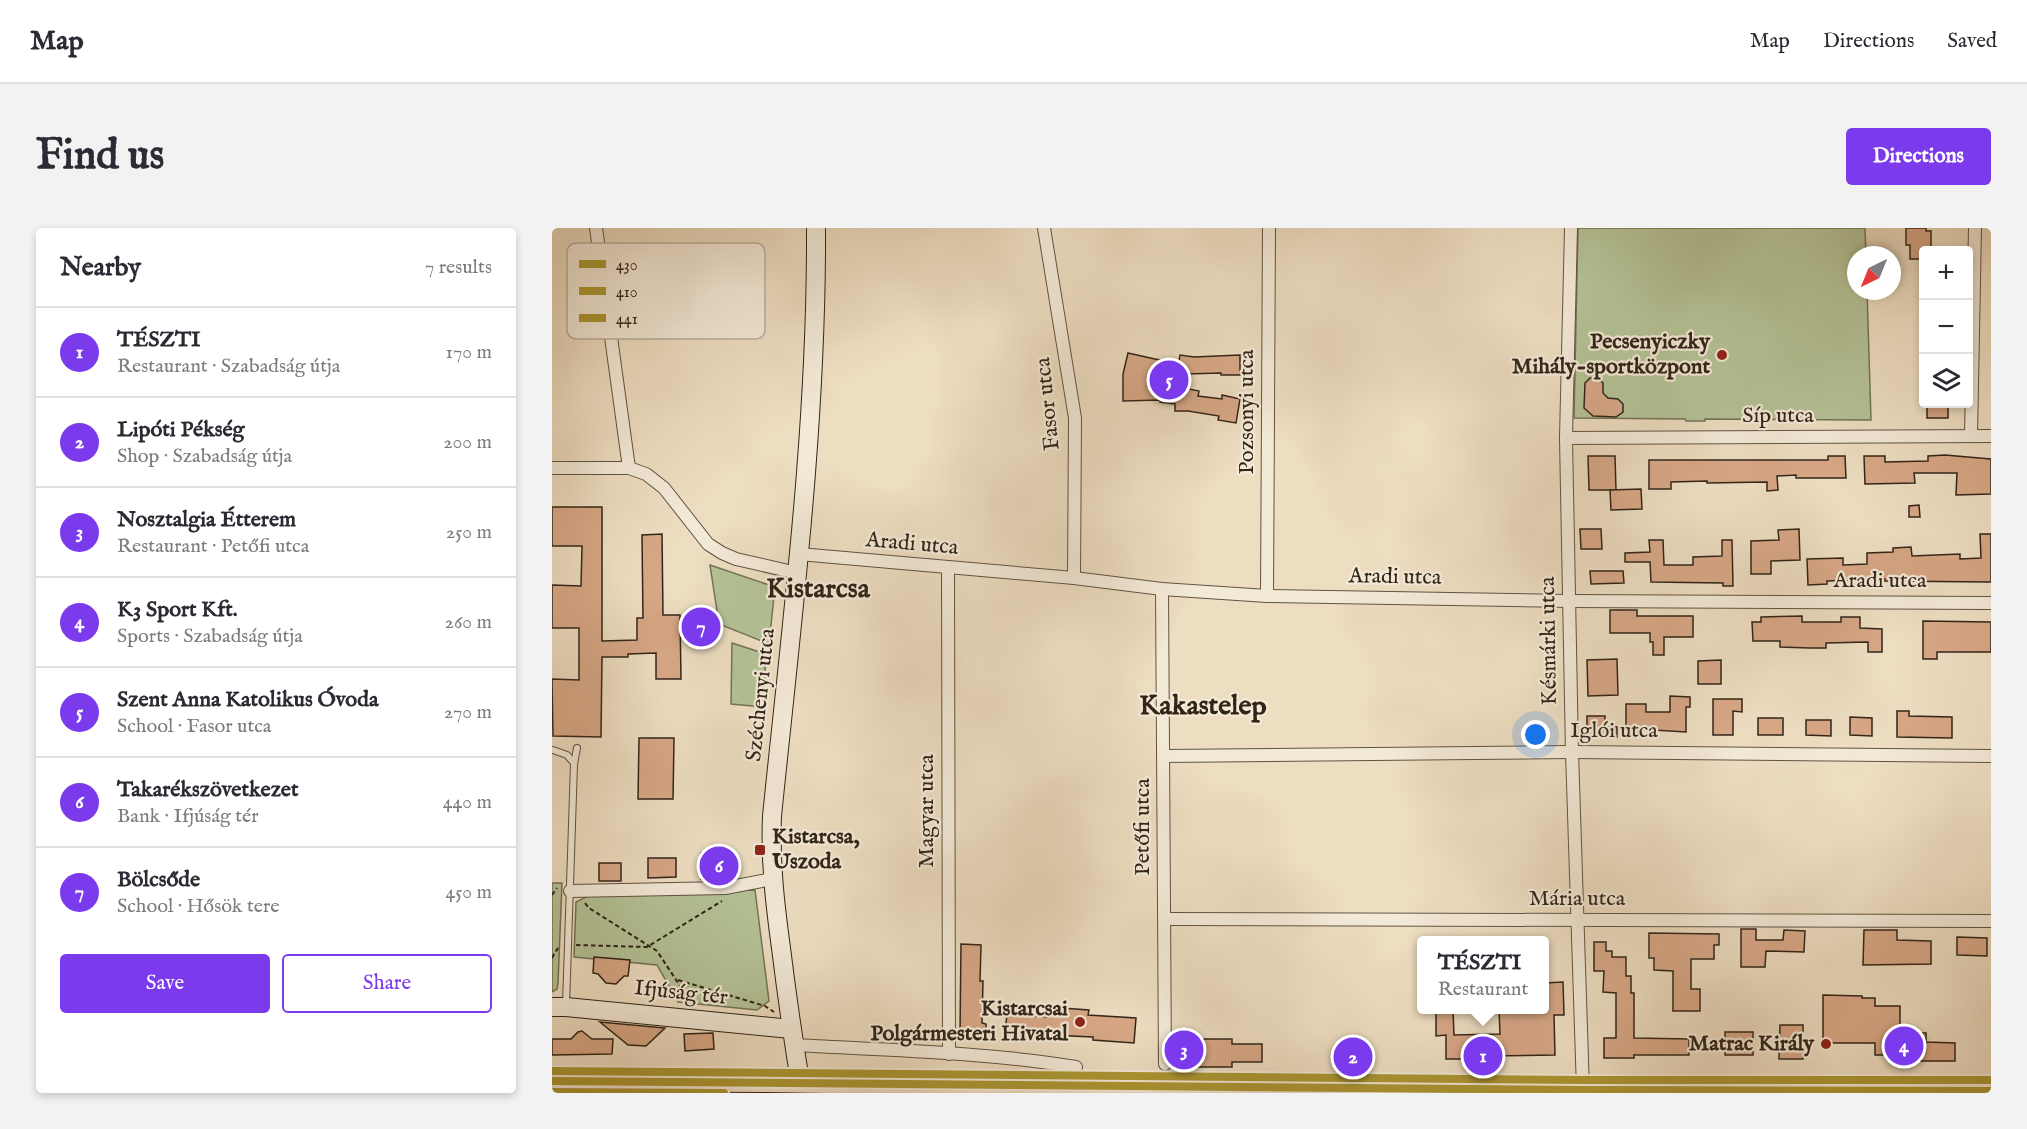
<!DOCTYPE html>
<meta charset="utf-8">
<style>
:root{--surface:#fff;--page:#f2f2f3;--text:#2b2b33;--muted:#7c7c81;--line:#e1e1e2;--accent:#7c3aed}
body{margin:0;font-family:"IM FELL English",serif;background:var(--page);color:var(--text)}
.controls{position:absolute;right:18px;top:18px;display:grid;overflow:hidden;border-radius:6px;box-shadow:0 3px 9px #0003}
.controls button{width:54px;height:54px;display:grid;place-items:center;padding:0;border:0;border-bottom:2px solid var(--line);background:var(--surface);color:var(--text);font:30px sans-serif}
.compass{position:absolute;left:1295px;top:18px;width:54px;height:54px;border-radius:50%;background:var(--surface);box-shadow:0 3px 9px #0003;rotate:223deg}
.you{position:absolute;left:984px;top:507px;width:21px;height:21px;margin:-15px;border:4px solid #fff;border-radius:50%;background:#1a73e8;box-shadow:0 0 0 9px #1a73e833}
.badge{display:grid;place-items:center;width:39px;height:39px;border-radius:50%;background:var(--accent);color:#fff;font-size:20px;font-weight:700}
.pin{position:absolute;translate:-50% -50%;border:3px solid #fff;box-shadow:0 2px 6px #0006}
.popup{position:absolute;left:865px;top:708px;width:132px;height:78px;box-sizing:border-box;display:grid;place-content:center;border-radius:6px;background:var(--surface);filter:drop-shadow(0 2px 4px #0005);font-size:20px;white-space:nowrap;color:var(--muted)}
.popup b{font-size:22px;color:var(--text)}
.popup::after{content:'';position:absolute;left:50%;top:100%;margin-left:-12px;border:12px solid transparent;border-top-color:var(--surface)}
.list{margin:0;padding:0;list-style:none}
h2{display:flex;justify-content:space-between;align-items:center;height:78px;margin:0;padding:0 24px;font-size:26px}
h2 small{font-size:20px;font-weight:400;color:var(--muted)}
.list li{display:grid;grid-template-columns:39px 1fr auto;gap:18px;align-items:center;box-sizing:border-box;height:90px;padding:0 24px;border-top:2px solid var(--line)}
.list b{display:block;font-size:22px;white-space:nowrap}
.list p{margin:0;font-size:20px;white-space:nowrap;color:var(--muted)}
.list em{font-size:20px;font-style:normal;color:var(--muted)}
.actions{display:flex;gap:12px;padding:18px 24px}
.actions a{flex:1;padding:14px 0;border:2px solid var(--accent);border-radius:6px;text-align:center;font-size:21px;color:var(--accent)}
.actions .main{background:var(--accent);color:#fff}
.icon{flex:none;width:33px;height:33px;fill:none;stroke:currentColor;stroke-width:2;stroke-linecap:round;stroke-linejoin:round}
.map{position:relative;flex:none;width:1439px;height:865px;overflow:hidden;border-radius:6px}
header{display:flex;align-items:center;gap:36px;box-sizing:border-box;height:84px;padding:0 30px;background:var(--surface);border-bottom:2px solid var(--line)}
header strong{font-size:28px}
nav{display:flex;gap:33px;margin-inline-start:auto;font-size:21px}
.intro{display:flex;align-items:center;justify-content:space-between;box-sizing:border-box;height:144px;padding:0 36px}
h1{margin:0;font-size:42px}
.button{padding:15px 27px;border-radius:6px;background:var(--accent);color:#fff;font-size:21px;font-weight:700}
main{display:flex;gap:36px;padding:0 36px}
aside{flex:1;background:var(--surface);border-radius:6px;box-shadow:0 3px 9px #0003}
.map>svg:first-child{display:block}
.green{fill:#b4c296;stroke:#737457;stroke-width:1.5}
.building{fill:#d7a786;stroke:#322518;stroke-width:1.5}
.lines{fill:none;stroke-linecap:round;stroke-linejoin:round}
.lane-casing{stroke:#615342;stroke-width:8}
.street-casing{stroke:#615342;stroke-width:14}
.secondary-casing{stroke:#322518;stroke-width:20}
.primary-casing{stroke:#322518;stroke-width:22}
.path{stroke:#322518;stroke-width:2;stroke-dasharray:4.5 3;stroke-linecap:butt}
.lane{stroke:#f3e9d7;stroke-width:6}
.street{stroke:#f3e9d7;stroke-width:12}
.secondary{stroke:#f3e9d7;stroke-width:18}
.primary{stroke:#edddc1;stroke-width:20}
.primary-bridge-casing{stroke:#322518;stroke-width:22;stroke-linecap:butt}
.primary-bridge{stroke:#edddc1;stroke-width:20}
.bus-1-casing{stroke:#f3e9d7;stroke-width:12}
.bus-2-casing{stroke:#f3e9d7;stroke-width:12}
.bus-3-casing{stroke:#f3e9d7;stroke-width:12}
.bus-1{stroke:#ab9632;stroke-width:8}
.bus-2{stroke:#ab9632;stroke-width:8}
.bus-3{stroke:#ab9632;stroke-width:8}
.poi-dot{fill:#8f2418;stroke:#f3e9d7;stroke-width:2}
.labels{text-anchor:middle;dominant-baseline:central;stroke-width:4.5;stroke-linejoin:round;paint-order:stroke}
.poi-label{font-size:22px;font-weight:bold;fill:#322518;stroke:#f3e9d7;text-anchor:end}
.street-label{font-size:22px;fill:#322518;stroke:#f3e9d7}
.district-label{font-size:28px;font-weight:bold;fill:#322518;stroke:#f3e9d7}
.key{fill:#f3e9d7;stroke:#b9ae9e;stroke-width:1.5}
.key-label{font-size:16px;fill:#322518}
</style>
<header>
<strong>Map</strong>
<nav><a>Map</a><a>Directions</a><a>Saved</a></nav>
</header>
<div class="intro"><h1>Find us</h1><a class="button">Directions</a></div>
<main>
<aside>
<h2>Nearby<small>7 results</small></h2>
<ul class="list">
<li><span class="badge">1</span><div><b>TÉSZTI</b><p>Restaurant · Szabadság útja</p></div><em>170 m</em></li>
<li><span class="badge">2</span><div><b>Lipóti Pékség</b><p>Shop · Szabadság útja</p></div><em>200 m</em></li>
<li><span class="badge">3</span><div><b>Nosztalgia Étterem</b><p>Restaurant · Petőfi utca</p></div><em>250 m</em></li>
<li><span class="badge">4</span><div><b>K3 Sport Kft.</b><p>Sports · Szabadság útja</p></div><em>260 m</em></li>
<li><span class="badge">5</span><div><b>Szent Anna Katolikus Óvoda</b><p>School · Fasor utca</p></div><em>270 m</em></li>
<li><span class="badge">6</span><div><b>Takarékszövetkezet</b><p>Bank · Ifjúság tér</p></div><em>440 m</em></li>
<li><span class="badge">7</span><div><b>Bölcsőde</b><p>School · Hősök tere</p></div><em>450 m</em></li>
</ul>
<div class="actions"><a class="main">Save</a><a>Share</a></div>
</aside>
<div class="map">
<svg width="1439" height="865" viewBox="0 0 1439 865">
<rect width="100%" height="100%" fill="#edddc1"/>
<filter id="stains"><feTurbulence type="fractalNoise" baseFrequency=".00333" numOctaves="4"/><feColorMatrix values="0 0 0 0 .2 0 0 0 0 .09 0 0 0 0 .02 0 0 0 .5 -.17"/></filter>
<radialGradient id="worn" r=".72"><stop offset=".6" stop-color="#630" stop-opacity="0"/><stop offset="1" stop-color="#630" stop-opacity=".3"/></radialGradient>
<g class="green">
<polygon points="1026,0 1313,0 1314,27 1304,27 1304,63 1315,63 1319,192 1153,191 1153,193 1134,193 1133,191 1022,190"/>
<polygon points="158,337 223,359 217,416 167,396"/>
<polygon points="180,415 214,426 211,479 179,476"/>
<polygon points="0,655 10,655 6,755 5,761 0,764"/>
<polygon points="203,662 217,773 205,782 126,774 105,737 22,729 24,674 40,666"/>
</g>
<g class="building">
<polygon points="1354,0 1374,0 1374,3 1379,3 1379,22 1371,22 1371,31 1358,31 1358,17 1354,17"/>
<polygon points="576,125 612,133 612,131 627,133 628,127 642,129 688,127 688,147 669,147 669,145 597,147 597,153 647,163 646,168 670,171 670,167 688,171 684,195 666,192 667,188 636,183 623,183 623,176 608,174 608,172 571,173 571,146"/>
<polygon points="1038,150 1046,150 1051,155 1051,165 1056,170 1066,171 1071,176 1071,184 1064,189 1041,188 1032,180 1033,155"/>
<rect x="1375" y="176" width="21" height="14"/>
<polygon points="1393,227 1439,231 1439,266 1404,267 1405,245 1362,245 1363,255 1313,256 1312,228 1333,228 1333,234 1376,233 1376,228"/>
<polygon points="1036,228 1063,228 1064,262 1037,262"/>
<polygon points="1276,228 1293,228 1294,250 1244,250 1244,247 1225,248 1226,262 1215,263 1215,254 1155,255 1155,253 1119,254 1119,261 1097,261 1097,232 1276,232"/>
<polygon points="1089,261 1090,281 1059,282 1058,262"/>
<polygon points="1367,277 1368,289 1357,289 1357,278"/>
<polygon points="0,279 50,279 50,413 85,412 85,390 91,390 90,307 110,306 111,387 128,387 129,451 104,451 104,425 76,426 76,429 50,429 49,509 1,508 0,451 27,452 27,400 0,400 0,357 29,358 30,318 0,318"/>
<polygon points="1028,301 1049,301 1050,321 1029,321"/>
<polygon points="1247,301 1248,332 1219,333 1219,346 1199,346 1199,313 1227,312 1226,302"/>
<polygon points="1428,306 1439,306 1439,354 1333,353 1333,351 1275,353 1275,356 1256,357 1255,331 1291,330 1291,337 1315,336 1315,325 1341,324 1341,320 1359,319 1360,328 1408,326 1408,331 1429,330"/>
<polygon points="1097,312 1111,312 1112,337 1141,337 1141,329 1170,328 1170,312 1180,312 1181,358 1171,358 1171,355 1099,354 1098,334 1073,334 1073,325 1098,324"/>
<polygon points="1038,343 1071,343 1072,355 1039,356"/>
<polygon points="1058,382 1085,382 1085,388 1141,388 1141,409 1112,409 1112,427 1101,427 1101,414 1098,414 1098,405 1058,405"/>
<polygon points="1250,388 1250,394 1289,394 1289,389 1308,389 1308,400 1330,401 1330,424 1316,424 1316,414 1274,415 1274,420 1258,420 1228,419 1228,413 1201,413 1200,394 1209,394 1209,389"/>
<polygon points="1371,393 1439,394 1439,424 1385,424 1385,431 1371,431"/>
<polygon points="1065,431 1066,467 1036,468 1035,432"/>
<polygon points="1169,432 1169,456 1146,456 1146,433"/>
<polygon points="1118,468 1138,469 1138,479 1134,479 1134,504 1085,501 1085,504 1074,504 1074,476 1094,476 1094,484 1118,484"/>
<polygon points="1161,471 1190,471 1190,484 1181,483 1181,507 1161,507"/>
<polygon points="1345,483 1357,483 1357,488 1400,489 1400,510 1345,509"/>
<polygon points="1035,488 1053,488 1053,499 1065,499 1065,509 1035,508"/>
<polygon points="1298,489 1320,490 1320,508 1298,507"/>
<rect x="1206" y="490" width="25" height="17"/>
<polygon points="1254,492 1279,492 1279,508 1254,507"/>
<polygon points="87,510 122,510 121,571 86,571"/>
<polygon points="149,625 180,625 180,650 149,651"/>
<polygon points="96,630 124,630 124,649 96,650"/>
<rect x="47" y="635" width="22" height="18"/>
<polygon points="1189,701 1204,701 1204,712 1231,712 1232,702 1253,703 1252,724 1214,723 1213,739 1189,739"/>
<polygon points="1312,702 1345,702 1345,712 1379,713 1379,736 1311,737"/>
<polygon points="1097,705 1167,706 1167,717 1162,717 1162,731 1139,731 1139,761 1148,761 1148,783 1121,783 1121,743 1102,742 1102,730 1097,730"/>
<polygon points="1405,709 1435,710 1435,728 1405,727"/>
<polygon points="1042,714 1054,714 1054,723 1060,723 1060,729 1074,729 1074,748 1079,748 1079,765 1082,765 1082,810 1137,811 1137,827 1082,827 1082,830 1052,830 1052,810 1064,810 1064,765 1051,764 1052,743 1042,743"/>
<polygon points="409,716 429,717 428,753 431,753 430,795 434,796 434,806 408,805"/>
<polygon points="42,729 78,732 76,748 72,748 64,756 54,755 46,746 41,745"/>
<polygon points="1011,754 1012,787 1002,787 1003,827 936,828 936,831 894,831 894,807 884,808 884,782 901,782 902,807 948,806 947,782 993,782 993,755"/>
<polygon points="1271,767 1310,768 1310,770 1323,770 1323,778 1348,778 1348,805 1374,805 1374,814 1403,815 1403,833 1356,833 1356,827 1323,827 1323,815 1271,815"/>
<polygon points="496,779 537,782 536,787 584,790 582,815 541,812 541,809 453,805 455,786 496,789"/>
<polygon points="48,794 113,800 94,818 76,817"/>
<polygon points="1228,797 1251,797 1251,831 1227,831"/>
<polygon points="30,803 40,811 61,811 60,826 0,827 0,811 19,811 26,804"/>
<rect x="1173" y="804" width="28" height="23"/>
<polygon points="161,805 162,821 133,823 132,806"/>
<polygon points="621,811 680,811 680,816 710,816 710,834 680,834 680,839 621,839"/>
</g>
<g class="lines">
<defs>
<g id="lane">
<polyline points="1,522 15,527 22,535"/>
<polyline points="14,777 22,536 25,520"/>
</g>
<g id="street">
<polyline points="44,0 77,240"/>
<polyline points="492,0 523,190 522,350"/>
<polyline points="1019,0 1014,210 1020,524 1031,862"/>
<polyline points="1419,207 1423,0"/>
<polyline points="1014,210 1439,208"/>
<polyline points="0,240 77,240 94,246 112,260 156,316 170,325 184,331 245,345"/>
<polyline points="247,326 522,350 610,361 715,368 1018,373 1439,375"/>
<polyline points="396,340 397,826"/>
<polyline points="610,361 613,836"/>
<polyline points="715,368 717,0"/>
<polyline points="612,528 1020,524 1439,528"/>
<polyline points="18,663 173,660 220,651"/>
<polyline points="612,691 1439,693"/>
<path d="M242,817c93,5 191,7 282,22"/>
</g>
<g id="secondary">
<polyline points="0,779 14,779 239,801"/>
<path d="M250,865c-8,-48 -15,-96 -21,-145 -6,-44 -11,-87 -9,-132 20,-196 45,-391 44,-588"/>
</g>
<g id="primary">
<polyline points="0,853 215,854"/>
<polyline points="276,855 1031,862 1439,863"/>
</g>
</defs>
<use href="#lane" class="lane-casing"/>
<use href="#street" class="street-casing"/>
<use href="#secondary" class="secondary-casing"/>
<use href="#primary" class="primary-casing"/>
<g class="path">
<polyline points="0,667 5,660"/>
<polyline points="33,675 37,680 105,723 140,776"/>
<polyline points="24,717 95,719 170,673"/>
<polyline points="0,730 7,718"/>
<polyline points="126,752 213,778 222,784"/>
</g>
<use href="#lane" class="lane"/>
<use href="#street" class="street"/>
<use href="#secondary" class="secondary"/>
<use href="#primary" class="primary"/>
<defs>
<polyline id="primary-bridge" points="215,854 276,855"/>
</defs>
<use href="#primary-bridge" class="primary-bridge-casing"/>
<use href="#primary-bridge" class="primary-bridge"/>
<defs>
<polyline id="bus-1" points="0,853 1031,862 1439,863"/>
<polyline id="bus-2" points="0,864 172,865"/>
<polyline id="bus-3" points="0,843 1031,852 1439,852"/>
</defs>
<use href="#bus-1" class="bus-1-casing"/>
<use href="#bus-2" class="bus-2-casing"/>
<use href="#bus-3" class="bus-3-casing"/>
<use href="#bus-1" class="bus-1"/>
<use href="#bus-2" class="bus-2"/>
<use href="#bus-3" class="bus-3"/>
</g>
<g class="poi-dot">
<circle cx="1170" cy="127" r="6"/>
<rect x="202" y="616" width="12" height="12" rx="3"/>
<circle cx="528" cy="794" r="6"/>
<circle cx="1274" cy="816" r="6"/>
</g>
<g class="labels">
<g class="poi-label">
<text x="1158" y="114">Pecsenyiczky<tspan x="1158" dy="25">Mihály-sportközpont</tspan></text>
<text x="220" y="609" text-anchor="start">Kistarcsa,<tspan x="220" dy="25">Uszoda</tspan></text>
<text x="516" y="781">Kistarcsai<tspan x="516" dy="25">Polgármesteri Hivatal</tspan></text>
<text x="1262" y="816">Matrac Király</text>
</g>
<g class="street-label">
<text transform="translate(496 176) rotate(-96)">Fasor utca</text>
<text transform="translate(695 184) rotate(-90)">Pozsonyi utca</text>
<text x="1226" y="188">Síp utca</text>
<text transform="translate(360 316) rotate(5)">Aradi utca</text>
<text transform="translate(843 349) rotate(1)">Aradi utca</text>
<text x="1328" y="353">Aradi utca</text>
<text transform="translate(997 413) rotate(-91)">Késmárki utca</text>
<text transform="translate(209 467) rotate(-84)">Széchenyi utca</text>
<text x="1062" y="503">Iglói utca</text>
<text transform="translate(375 583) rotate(-90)">Magyar utca</text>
<text transform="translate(591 599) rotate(-90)">Petőfi utca</text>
<text x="1025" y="671">Mária utca</text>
<text transform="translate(129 765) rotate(6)">Ifjúság tér</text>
</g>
<g class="district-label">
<text x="266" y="361">Kistarcsa</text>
<text x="651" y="478">Kakastelep</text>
</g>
</g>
<rect x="15" y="15" width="198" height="96" rx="9" class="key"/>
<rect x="27" y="32" width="27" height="8" fill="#ab9632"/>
<rect x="27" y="59" width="27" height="8" fill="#ab9632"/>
<rect x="27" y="86" width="27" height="8" fill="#ab9632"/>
<g class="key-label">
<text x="64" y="42">430</text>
<text x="64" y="69">410</text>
<text x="64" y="96">441</text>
</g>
<rect width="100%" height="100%" filter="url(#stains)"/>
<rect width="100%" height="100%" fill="url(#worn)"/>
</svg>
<div class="controls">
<button>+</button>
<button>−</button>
<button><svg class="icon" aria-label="layers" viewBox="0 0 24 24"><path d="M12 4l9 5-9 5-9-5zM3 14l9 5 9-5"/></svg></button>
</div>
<svg class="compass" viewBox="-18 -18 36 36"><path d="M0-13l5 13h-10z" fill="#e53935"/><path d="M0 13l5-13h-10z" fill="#7c7c81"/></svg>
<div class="you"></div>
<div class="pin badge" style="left:931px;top:828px">1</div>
<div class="popup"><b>TÉSZTI</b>Restaurant</div>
<div class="pin badge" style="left:801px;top:829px">2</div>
<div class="pin badge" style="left:632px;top:822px">3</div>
<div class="pin badge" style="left:1352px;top:818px">4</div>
<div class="pin badge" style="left:617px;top:152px">5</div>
<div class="pin badge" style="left:167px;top:638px">6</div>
<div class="pin badge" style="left:149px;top:399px">7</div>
</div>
</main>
